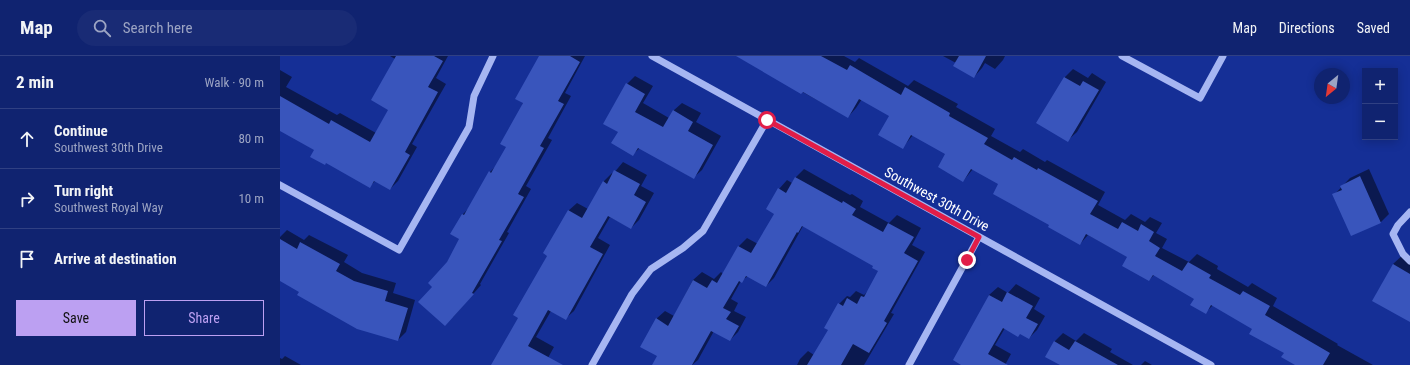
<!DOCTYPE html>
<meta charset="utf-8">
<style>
:root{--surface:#102370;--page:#192b75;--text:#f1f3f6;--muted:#9ca4c3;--line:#304083;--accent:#bca0f2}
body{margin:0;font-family:"Roboto Condensed",sans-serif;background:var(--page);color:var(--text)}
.controls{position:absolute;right:12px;top:12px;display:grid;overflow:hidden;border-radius:0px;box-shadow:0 2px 10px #0003}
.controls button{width:36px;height:36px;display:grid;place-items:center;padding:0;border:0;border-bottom:1px solid var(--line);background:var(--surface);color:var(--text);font:20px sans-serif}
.compass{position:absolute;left:1034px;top:12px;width:36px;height:36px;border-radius:50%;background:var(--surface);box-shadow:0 2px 10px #0003;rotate:209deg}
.stop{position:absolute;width:12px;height:12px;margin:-9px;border:3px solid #e11d48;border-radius:50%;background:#fff}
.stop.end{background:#e11d48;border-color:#fff;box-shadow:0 1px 4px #0008}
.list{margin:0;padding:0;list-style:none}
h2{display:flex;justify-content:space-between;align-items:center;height:52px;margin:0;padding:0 16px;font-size:17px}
h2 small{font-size:13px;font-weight:400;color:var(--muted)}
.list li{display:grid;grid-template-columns:26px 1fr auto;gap:12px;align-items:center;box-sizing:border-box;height:60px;padding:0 16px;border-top:1px solid var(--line)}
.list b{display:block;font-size:15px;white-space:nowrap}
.list p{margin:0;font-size:13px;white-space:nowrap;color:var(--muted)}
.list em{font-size:13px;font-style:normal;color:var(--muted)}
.actions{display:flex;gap:8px;padding:12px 16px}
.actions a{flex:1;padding:9px 0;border:1px solid var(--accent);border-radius:0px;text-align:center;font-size:14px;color:var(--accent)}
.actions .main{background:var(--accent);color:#111}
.icon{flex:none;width:22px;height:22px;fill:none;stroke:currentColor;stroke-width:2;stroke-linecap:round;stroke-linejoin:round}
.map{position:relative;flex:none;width:1130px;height:309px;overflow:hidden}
header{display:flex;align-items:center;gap:24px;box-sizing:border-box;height:56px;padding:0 20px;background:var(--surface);border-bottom:1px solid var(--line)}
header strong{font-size:19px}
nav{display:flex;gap:22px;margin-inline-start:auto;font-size:14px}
.search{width:280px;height:36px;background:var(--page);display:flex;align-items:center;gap:10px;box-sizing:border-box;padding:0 14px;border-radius:22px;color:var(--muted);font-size:15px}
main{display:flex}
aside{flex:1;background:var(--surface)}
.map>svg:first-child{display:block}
.shadow{fill:#0007}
.building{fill:#3955bc}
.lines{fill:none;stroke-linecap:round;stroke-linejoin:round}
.minor{stroke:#a6b6f2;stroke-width:7}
.route{stroke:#e11d48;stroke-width:5}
.labels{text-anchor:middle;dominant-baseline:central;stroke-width:3;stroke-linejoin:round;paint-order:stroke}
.street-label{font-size:14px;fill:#fff;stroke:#152f96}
</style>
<header>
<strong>Map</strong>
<div class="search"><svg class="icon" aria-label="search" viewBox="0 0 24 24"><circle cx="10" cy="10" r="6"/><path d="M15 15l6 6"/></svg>Search here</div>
<nav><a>Map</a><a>Directions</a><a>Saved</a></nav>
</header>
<main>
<aside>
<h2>2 min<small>Walk · 90 m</small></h2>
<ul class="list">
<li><svg class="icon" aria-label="ahead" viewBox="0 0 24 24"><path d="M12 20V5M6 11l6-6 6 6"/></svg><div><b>Continue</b><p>Southwest 30th Drive</p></div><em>80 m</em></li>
<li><svg class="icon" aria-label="right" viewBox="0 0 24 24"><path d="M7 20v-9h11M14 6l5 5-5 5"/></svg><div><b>Turn right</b><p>Southwest Royal Way</p></div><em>10 m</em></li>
<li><svg class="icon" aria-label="arrive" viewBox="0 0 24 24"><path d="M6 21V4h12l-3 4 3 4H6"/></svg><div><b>Arrive at destination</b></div></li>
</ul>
<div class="actions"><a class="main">Save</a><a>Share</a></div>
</aside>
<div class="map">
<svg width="1130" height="309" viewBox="0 0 1130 309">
<rect width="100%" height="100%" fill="#152f96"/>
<g class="shadow">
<polygon points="110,0 168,0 156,22 166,28 132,88 137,91 118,125 110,133 95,125 90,130 35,94 0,74 0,14 12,21 6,31 57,59 60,57 96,77 110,53 115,3"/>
<polygon points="260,0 305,0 285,37 291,40 268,82 272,84 246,130 251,133 227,176 229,177 200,228 201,229 173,261 154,231 180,183 171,178 183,158 190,151 210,116 218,108 227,91"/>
<polygon points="457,0 564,0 575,6 579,2 628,30 634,24 678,48 676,51 715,73 711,80 740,96 743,93 765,106 767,104 825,136 818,149 845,164 851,158 865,166 870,161 882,167 876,177 887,183 882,192 909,206 917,198 938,210 937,213 968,231 972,227 997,242 993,250 1058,288 1057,289 1093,309 1017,309 1005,297 974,272 933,249 926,256 915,242 874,219 869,224 848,201 808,179 800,188 770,169 720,127 693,113 683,125 667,98 633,79 623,91 611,59 582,43 576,52 568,61"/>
<polygon points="663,0 725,0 723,4 715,13 705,7 702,12 694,21 676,7"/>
<polygon points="793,13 808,22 812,17 826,26 797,76 788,84 758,67 785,21"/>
<polygon points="355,20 373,30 363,47 389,62 393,55 402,47 421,57 416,66 441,80 422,114 413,122 360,92 353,98 339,75 347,28"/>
<polygon points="343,106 367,119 361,130 374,137 359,164 351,172 330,161 318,182 330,189 294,255 285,263 271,255 256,281 274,291 264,309 215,309 239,261 288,155 297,147 308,153 323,126 332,117 333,118"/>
<polygon points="524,113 570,139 572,138 583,145 580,151 609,167 617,159 641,172 632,189 645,196 611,257 614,258 584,309 517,309 520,303 528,295 534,299 549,274 559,248 567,240 570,241 576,235 584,239 590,233 600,215 594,209 523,170 494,222 486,230 468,220 461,225 451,243 458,247 454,255 466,261 458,276 450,284 434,275 418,304 412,309 374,309 379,300 376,263 385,255 394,260 413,224 422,216 434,223 441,216 443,218 459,190 467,182 478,188 495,157 499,133 507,124 512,127 515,122"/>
<polygon points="1089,113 1109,158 1101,166 1072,179 1054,139 1070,122"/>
<polygon points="7,174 24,184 29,179 68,199 64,206 82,217 116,227 113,237 135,244 126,276 118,284 21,235 0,224 0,181"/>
<polygon points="1125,197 1130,200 1130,265 1113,208"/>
<polygon points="736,228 760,242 754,253 765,260 757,274 749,282 740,277 725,272 715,289 731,298 725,309 684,309 709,239 718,231 728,237"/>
<polygon points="783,277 796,285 804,277 832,293 830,296 853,309 782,309 774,286"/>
<polygon points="5,300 21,309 0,309 0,302 2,303"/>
<polygon points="865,305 872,309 861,309"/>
</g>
<g class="building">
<polygon points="116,0 154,0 163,5 148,31 158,36 125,96 130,99 110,134 94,125 90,132 46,107 45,109 30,101 34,94 0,75 0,40 49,68 51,64 90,86 108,54 91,44"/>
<polygon points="259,0 290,0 300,6 278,45 284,48 260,90 264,92 238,138 244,141 219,184 222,185 192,237 194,238 165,270 138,246 152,231 148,227 167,206 179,183 170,178 182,158 184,159 209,115 211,117 226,91 220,88 243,47 235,43"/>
<polygon points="456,0 541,0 567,14 570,9 621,39 625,31 670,57 669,60 708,82 704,88 732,104 734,101 757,114 758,112 818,145 810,158 838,173 842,166 858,175 861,168 874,176 869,185 880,192 875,200 902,215 908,206 931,219 929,222 960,239 963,235 990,250 985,259 1050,297 1043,309 1015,309 1001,301 1004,297 969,278 972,273 931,249 926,258 910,249 914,243 873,219 869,225 842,210 847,201 806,178 800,189 768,171 769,169 713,138 718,128 691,113 683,126 658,111 665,98 631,79 623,93 598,79 609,60 579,43 568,62 523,36 521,38"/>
<polygon points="679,0 706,0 694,22 673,10"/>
<polygon points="784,21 800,30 803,25 819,34 788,86 756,67"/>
<polygon points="346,27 365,38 355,56 383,71 393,54 413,66 408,75 433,89 414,123 358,92 353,100 331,87 338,76 323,68"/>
<polygon points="334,114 360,128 354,139 366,146 351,173 328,160 310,191 323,198 286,264 268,254 248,290 283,309 211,309 238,262 233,259 267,200 263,197 288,154 302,162 323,125 327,128"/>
<polygon points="1080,120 1101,167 1071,180 1052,138 1062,134 1060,130"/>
<polygon points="515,121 562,147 563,145 576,153 572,159 603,176 608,167 634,181 624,197 638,205 604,265 607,267 589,297 573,288 561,309 527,309 548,274 544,272 558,247 563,250 567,242 577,248 581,240 584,241 598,215 592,212 593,210 522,170 518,177 517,176 486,231 466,220 462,227 459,225 443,252 451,256 446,263 459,270 450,285 431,275 412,309 372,309 377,300 360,291 376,262 388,270 413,224 427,232 432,224 437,227 458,190 471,197 494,158 486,153 498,132 506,137"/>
<polygon points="0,183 17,193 20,186 60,208 56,215 74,225 108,235 105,245 128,252 118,285 77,273 17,239 19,236 0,225"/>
<polygon points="1113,208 1130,218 1130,266 1092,245"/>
<polygon points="727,236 753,250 746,262 758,268 749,283 740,278 738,281 723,272 708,298 728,309 681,309 673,304 709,239 722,246"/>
<polygon points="774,285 789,294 795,285 838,309 780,309 765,301"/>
</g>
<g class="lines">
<g class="minor">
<polyline points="372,0 931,309"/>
<polyline points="842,0 920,42 943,0"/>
<polyline points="0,129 119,194 189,71 194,40 213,0"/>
<polyline points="1130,156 1118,169 1113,178 1123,198 1130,205"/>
<polyline points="312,309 352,238 371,213 403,192 423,175 487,64"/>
<polyline points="629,309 699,181"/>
</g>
</g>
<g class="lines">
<polyline class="route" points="487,64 699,181 687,204"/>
</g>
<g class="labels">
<g class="street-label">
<text transform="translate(657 143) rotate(29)">Southwest 30th Drive</text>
</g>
</g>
</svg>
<div class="controls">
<button>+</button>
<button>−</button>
</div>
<svg class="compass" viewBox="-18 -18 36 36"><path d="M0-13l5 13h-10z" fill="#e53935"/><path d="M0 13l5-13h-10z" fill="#9ca4c3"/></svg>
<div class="stop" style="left:487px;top:64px"></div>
<div class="stop end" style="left:687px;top:204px"></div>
</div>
</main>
